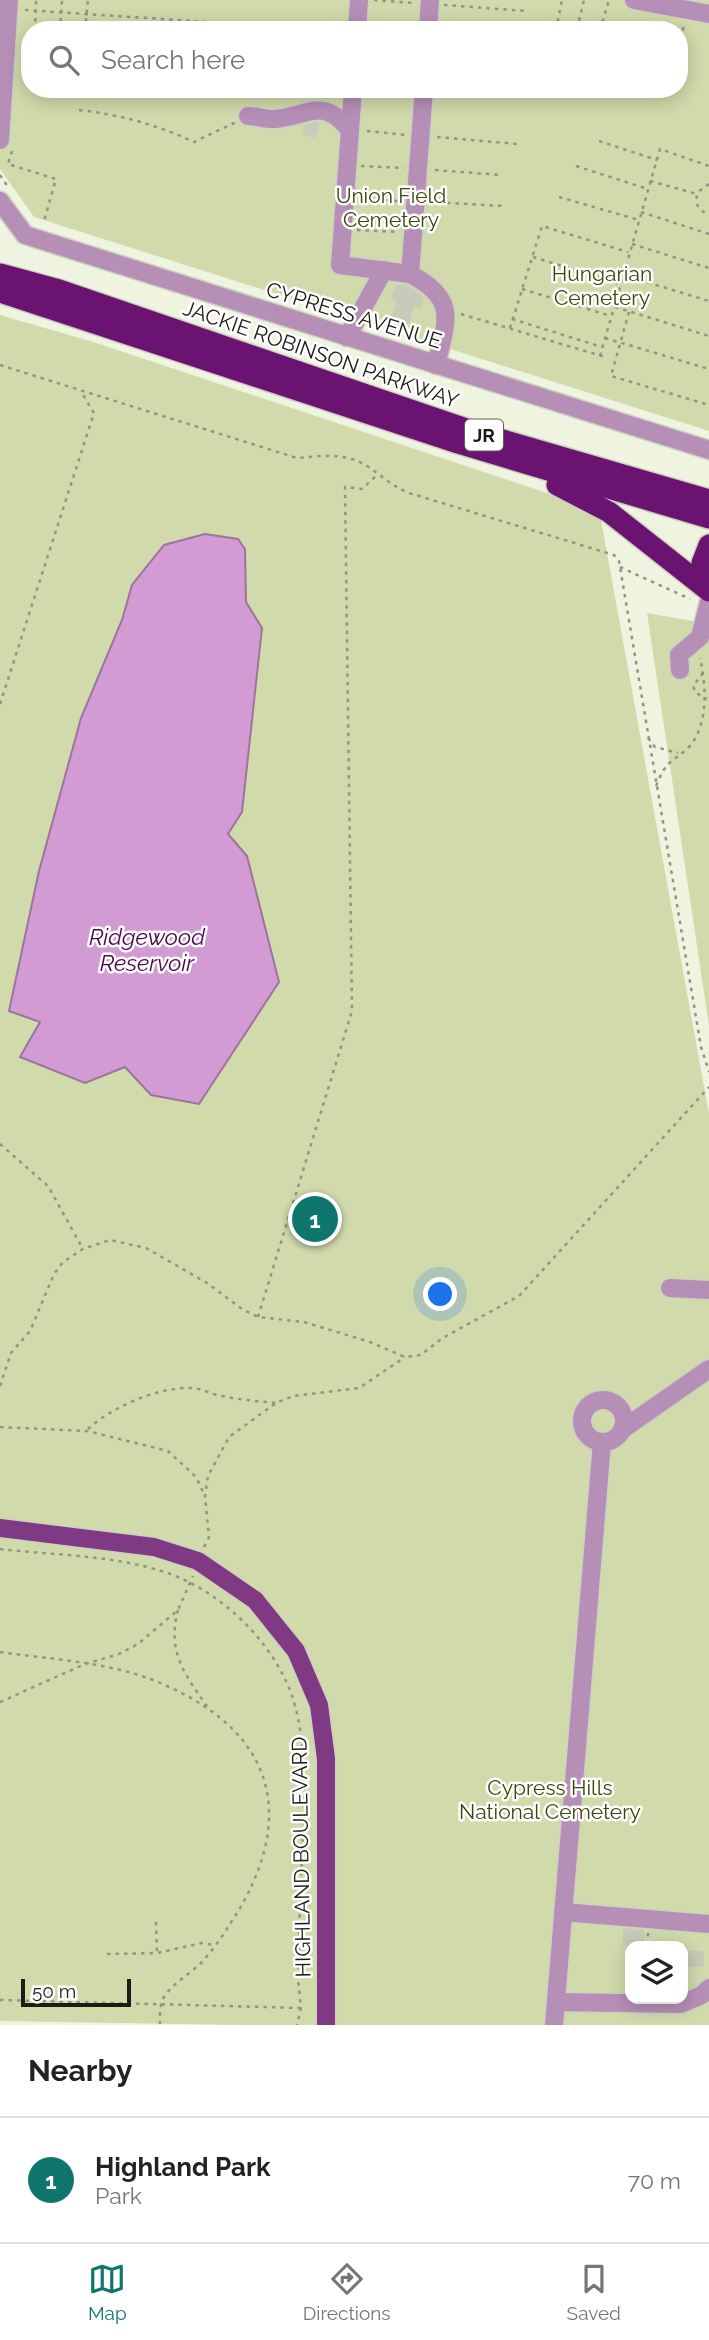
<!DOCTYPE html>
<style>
:root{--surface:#fff;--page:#f6f6f6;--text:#222;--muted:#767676;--line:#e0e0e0;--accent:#0f766e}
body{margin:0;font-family:Raleway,sans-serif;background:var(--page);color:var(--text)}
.controls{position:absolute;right:21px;bottom:21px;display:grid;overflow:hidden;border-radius:14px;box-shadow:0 4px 18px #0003}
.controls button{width:63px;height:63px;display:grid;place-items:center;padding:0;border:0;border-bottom:2px solid var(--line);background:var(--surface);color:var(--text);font:35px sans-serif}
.scale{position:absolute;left:21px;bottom:18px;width:110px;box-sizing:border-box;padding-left:7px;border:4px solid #1a1c15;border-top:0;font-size:19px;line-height:24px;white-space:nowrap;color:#1a1c15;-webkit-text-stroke:5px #fff;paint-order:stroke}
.you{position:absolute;left:441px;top:1295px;width:24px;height:24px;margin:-18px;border:5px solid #fff;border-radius:50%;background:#1a73e8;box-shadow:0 0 0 10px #1a73e833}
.badge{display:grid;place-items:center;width:46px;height:46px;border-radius:50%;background:var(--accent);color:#fff;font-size:23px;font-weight:700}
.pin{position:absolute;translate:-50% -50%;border:4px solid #fff;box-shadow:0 2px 7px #0006}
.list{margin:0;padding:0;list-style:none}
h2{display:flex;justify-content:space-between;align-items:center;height:91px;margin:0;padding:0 28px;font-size:30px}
h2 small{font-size:23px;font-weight:400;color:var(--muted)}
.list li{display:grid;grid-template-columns:46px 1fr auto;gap:21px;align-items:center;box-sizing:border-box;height:126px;padding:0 28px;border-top:2px solid var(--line)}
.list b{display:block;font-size:26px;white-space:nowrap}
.list p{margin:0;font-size:23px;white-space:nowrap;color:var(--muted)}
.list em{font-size:23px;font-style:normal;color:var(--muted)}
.icon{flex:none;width:38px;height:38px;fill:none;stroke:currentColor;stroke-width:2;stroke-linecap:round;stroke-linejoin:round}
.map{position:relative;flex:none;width:709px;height:2025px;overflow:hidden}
.search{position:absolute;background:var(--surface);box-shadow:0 4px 18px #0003;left:21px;right:21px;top:21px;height:77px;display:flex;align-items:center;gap:18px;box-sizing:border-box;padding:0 24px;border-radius:28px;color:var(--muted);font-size:26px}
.sheet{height:217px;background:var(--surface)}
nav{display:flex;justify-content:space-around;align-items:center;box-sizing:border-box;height:98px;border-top:2px solid var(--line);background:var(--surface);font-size:19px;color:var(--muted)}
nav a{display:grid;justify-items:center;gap:4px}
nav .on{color:var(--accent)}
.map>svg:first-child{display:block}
.green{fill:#d1daab;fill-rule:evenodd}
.water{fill:#d29bd4;stroke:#9b759b;stroke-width:2}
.building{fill:#c7cbb9}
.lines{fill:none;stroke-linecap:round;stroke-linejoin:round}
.minor-casing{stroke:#cdd1c0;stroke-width:21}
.major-casing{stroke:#cdd1c0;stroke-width:21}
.highway-casing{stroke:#cdd1c0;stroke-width:24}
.path{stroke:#919587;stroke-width:2.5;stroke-dasharray:3.5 5;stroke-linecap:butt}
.minor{stroke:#b68fb7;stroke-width:18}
.major{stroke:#803a83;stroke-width:18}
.highway{stroke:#6b1370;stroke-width:21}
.labels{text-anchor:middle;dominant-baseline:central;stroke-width:5;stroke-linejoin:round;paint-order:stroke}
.shield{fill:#fff;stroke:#5f605b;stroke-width:2}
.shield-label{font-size:19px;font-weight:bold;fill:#1a1c15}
.park-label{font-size:21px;fill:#3e450b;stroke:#fff}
.street-label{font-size:21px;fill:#1a1c15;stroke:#fff}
.water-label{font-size:23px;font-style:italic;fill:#4c064f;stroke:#fff}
</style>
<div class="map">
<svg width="709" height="2025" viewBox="0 0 709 2025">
<rect width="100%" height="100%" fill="#eff4e0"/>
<g class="green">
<path d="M0,0h709v431l-675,-214 -34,-48zM30,30h649v59h-649z"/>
<path d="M0,315l90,26 457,152 54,27 108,594v911h-468l-241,-4zM630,1946h53v53h-53z"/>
<polygon points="647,613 709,624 709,1026"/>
</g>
<polygon class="water" points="205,534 238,539 245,549 246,602 262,628 242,812 228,834 247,856 279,982 199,1104 151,1095 125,1067 85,1083 20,1057 40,1022 9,1011 39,871 81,718 122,620 132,585 164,545"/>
<g class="building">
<polygon points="316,122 320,123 315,138 302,134 304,125"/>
<polygon points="396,284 409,286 424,297 421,308 414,306 409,324 402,328 395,326 391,319 397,301 391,299"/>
<polygon points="623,1928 644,1930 644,1946 623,1946"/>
<rect x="683" y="1951" width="21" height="16"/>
</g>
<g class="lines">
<defs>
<g id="minor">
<polyline points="634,0 709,14"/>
<polyline points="357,30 359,0"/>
<polyline points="428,30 430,0"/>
<polyline points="353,89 340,265 410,274 424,89"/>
<path d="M248,116c9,0 19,4 27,3 35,-3 46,-23 75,11"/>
<polyline points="0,140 9,0"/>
<polyline points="0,201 25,235 709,450"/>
<path d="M410,274c48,25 37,46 26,91"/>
<polyline points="347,337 384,270"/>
<polyline points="680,670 679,655 700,637 709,602"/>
<polyline points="670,1288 709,1290"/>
<circle cx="603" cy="1421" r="21"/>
<polyline points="623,1429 709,1369"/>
<polyline points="563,1912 709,1924"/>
<polyline points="556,2002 681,2004 702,1995 709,1988"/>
<polyline points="554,2025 602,1442"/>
</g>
<polyline id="major" points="0,1528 154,1547 198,1561 255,1600 296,1651 319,1705 326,1759 326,2025"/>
<g id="highway">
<polyline points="0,274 59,290 475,432 709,500"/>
<polyline points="0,292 458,443 709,518"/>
<polyline points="557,485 609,512 709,591"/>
<polyline points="709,545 702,563 709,582"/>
</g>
</defs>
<use href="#minor" class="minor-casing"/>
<use href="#major" class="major-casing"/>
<use href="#highway" class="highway-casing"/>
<g class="path">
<polyline points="374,0 413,3"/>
<polyline points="444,5 527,11"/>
<polyline points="25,10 329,30"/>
<polyline points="577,29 584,0"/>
<polyline points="35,30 36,0"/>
<polyline points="60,30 62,0"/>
<polyline points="85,30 88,0"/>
<polyline points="556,30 562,0"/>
<polyline points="600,30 609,0"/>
<polyline points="679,47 684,25"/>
<path d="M79,110c42,5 76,14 115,32l42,-20"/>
<polyline points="367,131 406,135"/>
<polyline points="437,137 518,144"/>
<polyline points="599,141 657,160"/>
<polyline points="12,151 8,164 56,179 44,221"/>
<polyline points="361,166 404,168"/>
<polyline points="576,166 648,189"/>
<polyline points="435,170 501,175"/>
<polyline points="0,175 8,187"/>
<polyline points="650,181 697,194"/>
<path d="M709,184l-11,8c-4,11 0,19 11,22"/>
<polyline points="559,197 639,220"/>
<polyline points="360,199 399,201"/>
<polyline points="430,202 504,206"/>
<polyline points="641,212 709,234"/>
<polyline points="357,230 399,232"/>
<polyline points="632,244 709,268"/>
<polyline points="533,257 620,284"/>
<polyline points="623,275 709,301"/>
<polyline points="522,289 611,316"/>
<polyline points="615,307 709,336"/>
<polyline points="629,312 611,376 709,405"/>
<polyline points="461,314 605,357"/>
<polyline points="512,319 602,347"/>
<polyline points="510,328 542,226 628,252"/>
<polyline points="605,338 709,369"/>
<polyline points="600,356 660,149 709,166"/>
<path d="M0,365l297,93c24,-2 49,-6 70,8 15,10 25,20 42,27l205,62 5,6 82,486 8,25"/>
<polyline points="620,567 690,599"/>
<polyline points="703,673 693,686 696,693 707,699"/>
<polyline points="0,704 94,413 82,393"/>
<polyline points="648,738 655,747 678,753"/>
<path d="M656,786c12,-29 14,-21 34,-40 19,-24 16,-60 10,-88"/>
<polyline points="0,1144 48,1186 83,1249"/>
<polyline points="258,1317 352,1011 345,487 362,489 377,475"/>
<polyline points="0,1386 11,1353 30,1331 54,1274 63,1262 83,1249 110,1240 146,1248 207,1283 242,1309 258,1317 304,1322 370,1342 405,1357 421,1355 441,1339 519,1296 709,1087"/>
<polyline points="0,1427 87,1431 168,1451 196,1477 204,1494"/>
<path d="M88,1429c24,-22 69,-42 103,-41 11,0 21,7 31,8 18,4 36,5 54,7"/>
<polyline points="204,1547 209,1537 205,1496 208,1476 229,1437 276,1403 293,1396 359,1388 405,1357"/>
<path d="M0,1549c52,6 108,6 158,21 57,16 112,67 133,123 18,51 13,110 11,163 -2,41 -3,82 -4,123l3,29 -4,17"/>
<path d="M178,1610c-11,41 6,64 29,96"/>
<path d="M0,1652c55,8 116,10 167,34 112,50 130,137 63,238 -8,13 -18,27 -28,38 -11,11 -27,20 -36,32 -7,9 -6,21 -6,31"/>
<polyline points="0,1702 85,1664 119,1654 138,1644 178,1610 193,1576"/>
<polyline points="156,1922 157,1953"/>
<polyline points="648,1933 648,1946"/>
<polyline points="683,1948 687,1948"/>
<polyline points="107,1954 157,1953 202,1943 215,1945"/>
<polyline points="630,1980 630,1968"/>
<polyline points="628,1988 626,1984 630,1980"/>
<polyline points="0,2000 301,2008"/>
</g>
<use href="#minor" class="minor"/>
<use href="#major" class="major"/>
<use href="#highway" class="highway"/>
</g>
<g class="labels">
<rect class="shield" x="465" y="419.5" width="38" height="31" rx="5"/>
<g class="shield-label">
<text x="484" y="435">JR</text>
</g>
<g class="park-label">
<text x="391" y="195">Union Field<tspan x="391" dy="24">Cemetery</tspan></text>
<text x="602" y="273">Hungarian<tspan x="602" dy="24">Cemetery</tspan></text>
<text x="550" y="1787">Cypress Hills<tspan x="550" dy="24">National Cemetery</tspan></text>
</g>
<g class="street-label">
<text transform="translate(354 315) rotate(17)">CYPRESS AVENUE</text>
<text transform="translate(321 354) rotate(19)">JACKIE ROBINSON PARKWAY</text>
<text transform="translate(301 1857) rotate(-91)">HIGHLAND BOULEVARD</text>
</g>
<g class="water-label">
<text x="147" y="936">Ridgewood<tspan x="147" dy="26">Reservoir</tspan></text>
</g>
</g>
</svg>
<div class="controls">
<button><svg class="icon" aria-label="layers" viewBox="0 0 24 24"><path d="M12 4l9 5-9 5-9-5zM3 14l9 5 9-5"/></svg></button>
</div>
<div class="scale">50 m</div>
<div class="you"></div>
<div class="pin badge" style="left:315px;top:1219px">1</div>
<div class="search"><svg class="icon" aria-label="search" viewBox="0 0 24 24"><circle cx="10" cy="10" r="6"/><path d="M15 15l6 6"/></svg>Search here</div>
</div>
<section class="sheet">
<h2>Nearby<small></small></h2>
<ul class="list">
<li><span class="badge">1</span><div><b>Highland Park</b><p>Park</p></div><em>70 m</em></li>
</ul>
</section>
<nav>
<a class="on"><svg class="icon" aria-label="map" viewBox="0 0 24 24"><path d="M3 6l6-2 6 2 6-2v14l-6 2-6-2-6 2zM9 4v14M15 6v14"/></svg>Map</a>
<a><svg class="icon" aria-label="directions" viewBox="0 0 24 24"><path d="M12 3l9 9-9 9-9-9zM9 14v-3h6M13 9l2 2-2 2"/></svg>Directions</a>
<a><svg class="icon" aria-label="saved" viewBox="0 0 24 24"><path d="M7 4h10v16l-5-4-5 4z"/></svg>Saved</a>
</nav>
